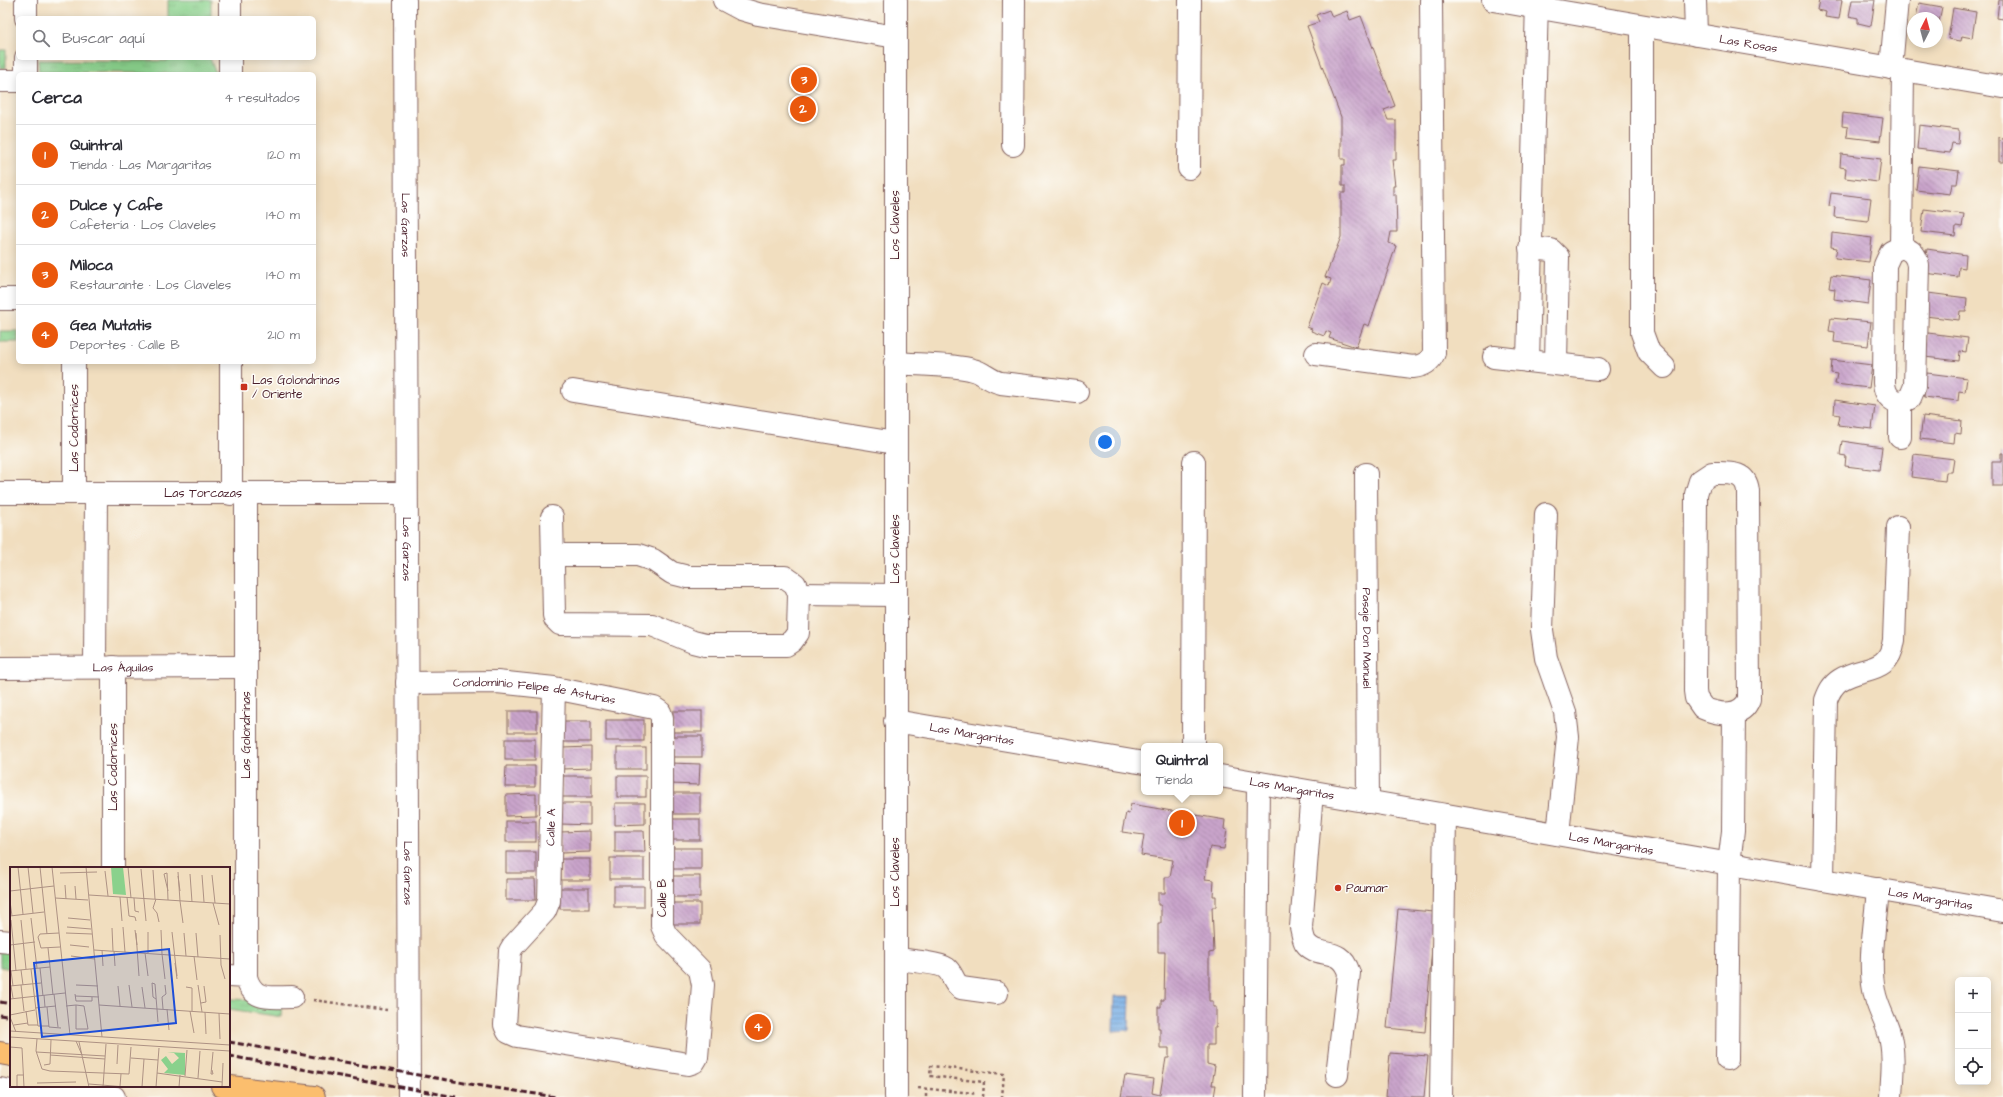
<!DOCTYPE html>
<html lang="es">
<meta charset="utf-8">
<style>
:root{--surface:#fff;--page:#f2f2f3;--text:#2b2b33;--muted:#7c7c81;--line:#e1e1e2;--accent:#ea580c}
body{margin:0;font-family:"Architects Daughter",sans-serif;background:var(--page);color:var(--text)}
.controls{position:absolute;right:12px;bottom:12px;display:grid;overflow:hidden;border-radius:6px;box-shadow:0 2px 10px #0003}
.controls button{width:36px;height:36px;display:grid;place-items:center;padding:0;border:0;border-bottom:1px solid var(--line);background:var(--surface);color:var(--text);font:20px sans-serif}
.compass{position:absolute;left:1907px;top:12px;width:36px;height:36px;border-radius:50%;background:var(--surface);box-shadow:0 2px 10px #0003;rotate:6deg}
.you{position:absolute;left:1105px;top:442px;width:14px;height:14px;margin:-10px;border:3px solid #fff;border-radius:50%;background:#1a73e8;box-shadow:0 0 0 6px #1a73e833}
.badge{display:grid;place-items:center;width:26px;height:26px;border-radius:50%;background:var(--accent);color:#fff;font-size:13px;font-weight:700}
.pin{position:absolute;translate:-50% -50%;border:2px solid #fff;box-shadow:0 1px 4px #0006}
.popup{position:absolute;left:1141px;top:743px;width:82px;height:52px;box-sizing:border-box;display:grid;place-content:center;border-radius:6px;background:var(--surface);filter:drop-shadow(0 1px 3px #0005);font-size:13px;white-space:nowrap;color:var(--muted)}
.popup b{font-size:15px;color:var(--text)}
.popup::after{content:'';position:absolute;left:50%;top:100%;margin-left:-8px;border:8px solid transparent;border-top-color:var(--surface)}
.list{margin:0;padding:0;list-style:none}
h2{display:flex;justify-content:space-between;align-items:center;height:52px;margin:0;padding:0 16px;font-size:17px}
h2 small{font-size:13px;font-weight:400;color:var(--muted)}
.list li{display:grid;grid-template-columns:26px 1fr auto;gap:12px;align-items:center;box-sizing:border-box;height:60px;padding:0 16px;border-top:1px solid var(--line)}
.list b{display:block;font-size:15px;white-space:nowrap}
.list p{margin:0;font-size:13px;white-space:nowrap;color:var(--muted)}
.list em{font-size:13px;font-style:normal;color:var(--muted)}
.icon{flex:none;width:22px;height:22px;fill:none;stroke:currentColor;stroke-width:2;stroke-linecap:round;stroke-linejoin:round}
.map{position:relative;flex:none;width:2003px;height:1097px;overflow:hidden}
.search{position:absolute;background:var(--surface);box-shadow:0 2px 10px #0003;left:16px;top:16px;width:300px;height:44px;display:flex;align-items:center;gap:10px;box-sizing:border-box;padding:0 14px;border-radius:6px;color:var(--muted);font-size:15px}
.panel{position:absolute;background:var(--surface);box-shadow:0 2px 10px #0003;left:16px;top:72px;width:300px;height:292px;border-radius:6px}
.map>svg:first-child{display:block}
.grass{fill:url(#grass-tufts);stroke:#6a785c}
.water{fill:url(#water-rules);stroke:#606688}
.building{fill:url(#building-back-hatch)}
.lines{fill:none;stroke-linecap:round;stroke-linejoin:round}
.minor-casing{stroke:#84625f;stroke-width:24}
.highway-casing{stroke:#84625f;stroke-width:24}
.path{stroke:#84625f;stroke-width:2.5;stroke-dasharray:3 3;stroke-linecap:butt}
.minor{stroke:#fff;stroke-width:22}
.highway{stroke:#fbbe6e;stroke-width:22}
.rail{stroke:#4a1f2b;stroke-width:3;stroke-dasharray:6 3;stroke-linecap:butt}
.poi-dot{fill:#c8321e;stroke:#fdfcf7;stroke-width:1.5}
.labels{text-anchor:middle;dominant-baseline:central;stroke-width:3;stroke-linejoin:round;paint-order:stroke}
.street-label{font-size:12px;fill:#4a1f2b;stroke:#fdfcf7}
.poi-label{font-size:12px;fill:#4a1f2b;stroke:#fdfcf7;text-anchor:start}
.inset-road{fill:none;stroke:#ae9284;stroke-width:1}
.view{fill:#1d4ed8;fill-opacity:0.15;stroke:#1d4ed8;stroke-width:2}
.inset-edge{fill:none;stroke:#4a1f2b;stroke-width:2}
</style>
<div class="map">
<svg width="2003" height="1097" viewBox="0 0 2003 1097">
<defs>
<pattern id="grass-tufts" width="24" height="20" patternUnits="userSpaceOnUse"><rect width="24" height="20" fill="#8ad18c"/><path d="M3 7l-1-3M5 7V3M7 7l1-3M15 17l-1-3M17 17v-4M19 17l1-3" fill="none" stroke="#79b379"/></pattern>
<pattern id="water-rules" width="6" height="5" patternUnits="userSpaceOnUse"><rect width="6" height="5" fill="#75ace4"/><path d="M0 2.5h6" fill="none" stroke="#628bb9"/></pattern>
<pattern id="building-back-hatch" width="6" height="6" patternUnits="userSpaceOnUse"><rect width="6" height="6" fill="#c9a4cb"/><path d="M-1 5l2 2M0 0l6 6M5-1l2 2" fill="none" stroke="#a585a5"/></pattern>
</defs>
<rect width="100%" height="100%" fill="#fdfcf7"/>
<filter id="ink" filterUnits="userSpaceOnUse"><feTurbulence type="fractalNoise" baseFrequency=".025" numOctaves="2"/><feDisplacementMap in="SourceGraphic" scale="8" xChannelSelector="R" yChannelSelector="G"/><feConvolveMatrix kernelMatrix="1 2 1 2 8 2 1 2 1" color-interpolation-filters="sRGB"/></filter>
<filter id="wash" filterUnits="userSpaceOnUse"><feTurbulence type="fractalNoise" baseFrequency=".012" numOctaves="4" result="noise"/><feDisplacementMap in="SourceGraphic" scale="16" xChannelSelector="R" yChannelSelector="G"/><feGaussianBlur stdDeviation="0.9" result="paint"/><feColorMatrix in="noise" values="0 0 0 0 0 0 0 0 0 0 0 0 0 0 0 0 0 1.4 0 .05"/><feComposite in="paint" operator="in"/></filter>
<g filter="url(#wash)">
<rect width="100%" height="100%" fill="#f1debf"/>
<g class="grass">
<rect x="168" y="0" width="43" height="18"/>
<rect x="0" y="50" width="6" height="18"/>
<polygon points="168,58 210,58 216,74 39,72 38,60 167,61"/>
<rect x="0" y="331" width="18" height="11"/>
<polygon points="0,936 11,937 11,969 0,967"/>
<polygon points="229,999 283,1001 282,1017 229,1009"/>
</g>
<polygon class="water" points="1114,996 1130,996 1129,1030 1113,1031"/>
<g id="blocks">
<g class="building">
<polygon points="1819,0 1842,0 1839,19 1825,17 1826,12 1817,10"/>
<polygon points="1852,0 1875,0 1871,26 1858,23 1858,18 1849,16"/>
<polygon points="1999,0 2003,0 2003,19 1997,18"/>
<polygon points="1919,3 1942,7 1938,27 1937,18 1916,18"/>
<polygon points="1953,8 1976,12 1972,38 1962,36 1961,41 1948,39"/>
<polygon points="1329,10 1332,17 1347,11 1350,20 1361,16 1395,106 1384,110 1388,120 1396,120 1396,160 1392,160 1395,186 1393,186 1393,194 1396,194 1397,232 1391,232 1389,243 1396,246 1369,326 1364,324 1356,347 1329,338 1331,333 1326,331 1324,336 1311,331 1312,329 1307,327 1323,283 1329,286 1331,279 1325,277 1341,237 1341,193 1345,193 1345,186 1342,186 1342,165 1345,165 1345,159 1341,159 1341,117 1307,26 1319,22 1316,15"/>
<polygon points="1843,113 1883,118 1880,141 1847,137 1848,127 1842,126"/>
<polygon points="1919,125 1959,130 1958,144 1952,143 1950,153 1917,149"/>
<polygon points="1999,137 2003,138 2003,162 1999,162"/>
<polygon points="1841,154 1881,159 1878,182 1845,178 1846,168 1840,167"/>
<polygon points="1919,166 1959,171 1957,184 1952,184 1950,194 1916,190"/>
<polygon points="1831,193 1871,198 1868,221 1834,217 1835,207 1829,206"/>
<polygon points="1924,209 1964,214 1962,227 1956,226 1955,236 1921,232"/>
<polygon points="1832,233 1872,238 1869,262 1835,258 1837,248 1831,247"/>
<polygon points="1927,249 1966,255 1965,268 1959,267 1958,277 1924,273"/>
<polygon points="1831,275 1871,280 1868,304 1834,299 1835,289 1829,288"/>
<polygon points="1928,293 1967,298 1966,311 1960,311 1959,320 1925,316"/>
<polygon points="1831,318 1871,322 1868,346 1834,342 1835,332 1829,331"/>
<polygon points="1928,333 1968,338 1966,352 1960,351 1959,361 1925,357"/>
<polygon points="1832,360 1872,365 1869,388 1835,384 1837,374 1831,373"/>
<polygon points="1927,373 1967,378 1965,392 1959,391 1958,401 1924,397"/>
<polygon points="1835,400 1875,406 1872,429 1838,425 1840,415 1834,414"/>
<polygon points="1923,416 1962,421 1961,434 1955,433 1954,443 1920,439"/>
<polygon points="1842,441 1882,447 1879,470 1845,466 1846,456 1840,455"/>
<polygon points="2001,453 2003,453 2003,486 1992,486 1992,462 2001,462"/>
<polygon points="1914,454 1954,459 1952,472 1946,472 1945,481 1911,477"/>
<rect x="508" y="711" width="29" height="21"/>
<rect x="673" y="711" width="29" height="21"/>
<rect x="606" y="720" width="38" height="21"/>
<polygon points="561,721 591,721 591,742 562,742"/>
<rect x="673" y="736" width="29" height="21"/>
<rect x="505" y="739" width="30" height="21"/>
<polygon points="591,747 591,768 562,769 562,748"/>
<rect x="617" y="748" width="29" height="21"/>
<polygon points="670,763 700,764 699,785 670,784"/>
<polygon points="506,766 535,766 535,787 505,787"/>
<rect x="562" y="776" width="30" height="21"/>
<rect x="617" y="776" width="29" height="21"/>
<rect x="671" y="793" width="29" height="21"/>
<polygon points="536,794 536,815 506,816 506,795"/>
<polygon points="561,803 590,803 590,825 561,824"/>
<polygon points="615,803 645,803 645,824 615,825"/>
<polygon points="1131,804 1225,820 1224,829 1227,830 1224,849 1210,847 1205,879 1214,880 1213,896 1216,896 1216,907 1212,907 1214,952 1209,953 1209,1001 1213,1001 1213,1007 1216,1007 1216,1027 1214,1027 1214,1045 1207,1045 1207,1064 1215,1066 1212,1085 1216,1085 1214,1097 1121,1097 1125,1075 1154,1079 1152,1093 1160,1095 1166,1058 1169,1058 1169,1048 1160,1048 1160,1028 1158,1028 1158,1007 1161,1007 1161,1000 1164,1000 1165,952 1158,952 1158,923 1161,923 1161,905 1158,905 1158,893 1165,893 1165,877 1170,877 1173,860 1141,855 1144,835 1122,832 1126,813 1129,814"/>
<rect x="671" y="819" width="29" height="21"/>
<rect x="506" y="821" width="30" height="21"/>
<polygon points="590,831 590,852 561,853 560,832"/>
<polygon points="615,831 644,831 645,852 615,852"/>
<rect x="671" y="848" width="30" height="21"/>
<rect x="506" y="852" width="30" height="21"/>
<rect x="610" y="858" width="34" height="21"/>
<rect x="561" y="859" width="29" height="21"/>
<rect x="671" y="876" width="29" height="21"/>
<polygon points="506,879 535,879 536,900 506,900"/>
<rect x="614" y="886" width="30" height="21"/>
<rect x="560" y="888" width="29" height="21"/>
<rect x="671" y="903" width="29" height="21"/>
<polygon points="1398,909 1435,912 1425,1032 1387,1028"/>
<polygon points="1390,1053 1428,1056 1424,1097 1386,1097"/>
</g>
</g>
</g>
<g filter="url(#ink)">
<use href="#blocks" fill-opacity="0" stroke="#84625f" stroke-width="1"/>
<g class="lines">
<defs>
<g id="minor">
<polyline points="26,0 26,18"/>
<polyline points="230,0 230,18"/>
<path id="s1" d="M405,0l4,1097"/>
<polyline points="724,0 741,9 758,14 896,37"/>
<polyline points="896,0 896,1097"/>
<path id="s2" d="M1493,0l510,87"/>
<polyline points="1695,0 1696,35"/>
<polyline points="1642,26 1642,333 1649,352 1664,367"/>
<polyline points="26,58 26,74"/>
<polyline points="230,58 230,74"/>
<polyline points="1891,68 1897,0"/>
<polyline points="0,81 18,81"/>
<polyline points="1013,145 1014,0"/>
<polyline points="1189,168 1190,0"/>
<path d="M1901,247c11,3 15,8 17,18l-3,121 -5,12 -10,5c-11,-3 -15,-9 -16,-20l1,-118 6,-13z"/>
<polyline points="1901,247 1903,70"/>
<polyline points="1530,248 1551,250 1558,257 1556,364"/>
<polyline points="0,299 18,299"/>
<path d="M1316,354l97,13c11,-1 17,-5 21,-14l-3,-353"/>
<polyline points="1494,357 1598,369"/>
<polyline points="1528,361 1537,0"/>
<polyline points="74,362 74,493"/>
<polyline points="231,362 231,494"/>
<path d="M895,363c23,2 57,1 78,7 10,2 17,11 28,13l76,9"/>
<polyline points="573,391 895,443"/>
<polyline points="1900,437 1900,403"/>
<path d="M1712,473c17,0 34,-2 36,18l1,208c-7,19 -30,16 -46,9l-7,-10 -1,-7 1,-197 4,-13z"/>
<path id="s3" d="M1366,474l2,328"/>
<path id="s4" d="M0,493h406"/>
<polyline points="1546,514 1542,630 1546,658 1565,712 1568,737 1558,834"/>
<polyline points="552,517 554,615 555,619 560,624 652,625 693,642 705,645 786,645 792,641 798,633 799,594 795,584 785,577 688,577 672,573 653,560 638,555 553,555"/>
<polyline points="799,594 895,595"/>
<polyline points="95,666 96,493"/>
<path id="s5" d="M0,668l246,-1"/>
<path id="s6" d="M407,683l90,-1 57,6 100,20 6,4 2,6v208l4,9 34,35 3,15 -6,72 -3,5 -6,2 -171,-28 -9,-4 -3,-7 5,-74 3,-5 32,-35 4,-10 5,-213"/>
<path id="s7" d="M895,721l249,42"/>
<polyline points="1193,746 1194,462"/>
<path id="s8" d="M1220,776l783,135"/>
<path d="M1312,792l-11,135c1,4 2,11 4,15 12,18 35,2 44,31l-12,102"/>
<polyline points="113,868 113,667"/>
<path d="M1823,880l3,-180c3,-8 6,-15 14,-20 23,-15 49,-4 54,-40l4,-113"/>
<path d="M1878,889c-2,30 -10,72 -4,101 2,15 11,29 15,43 6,21 3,43 2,64"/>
<polyline points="0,941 11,942"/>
<path d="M896,959c9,1 44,4 50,9 7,5 7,15 15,20l36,5"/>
<path d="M229,976l17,1c7,25 25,20 46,20"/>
<polyline points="246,977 246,494"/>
<polyline points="1727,1059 1729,864 1733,831 1734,714"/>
<polyline points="49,1086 114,1097"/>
<polyline points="0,1089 44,1097"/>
<polyline points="1255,1097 1258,783"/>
<polyline points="1441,1097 1445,815"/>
</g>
<g id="highway">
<polyline points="0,1053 11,1055"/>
<polyline points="222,1086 314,1097"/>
</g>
</defs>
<use href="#minor" class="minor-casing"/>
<use href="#highway" class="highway-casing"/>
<g class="path">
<polyline points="313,1000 387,1010"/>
<polyline points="918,1088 973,1093 973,1097"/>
<polyline points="926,1097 926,1089"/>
<polyline points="983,1097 984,1082 930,1076 931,1066 1004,1074 1002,1097"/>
</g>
<use href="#minor" class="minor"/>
<use href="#highway" class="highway"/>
<g class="rail">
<polyline points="0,1002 11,1004"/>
<polyline points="0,1015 11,1017"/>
<polyline points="229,1042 476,1085 556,1097"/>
<polyline points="229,1056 456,1097"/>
</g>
</g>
</g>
<g class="poi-dot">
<rect x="240" y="383" width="8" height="8" rx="2"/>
<circle cx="1338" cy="888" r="4"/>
</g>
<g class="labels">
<g class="street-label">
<text stroke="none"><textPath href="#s2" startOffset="259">Las Rosas</textPath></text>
<text stroke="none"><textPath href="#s1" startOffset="225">Las Garzas</textPath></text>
<text transform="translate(895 225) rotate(-90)">Los Claveles</text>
<text transform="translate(74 428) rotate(-90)">Las Codornices</text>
<text stroke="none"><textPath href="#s4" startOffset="203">Las Torcazas</textPath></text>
<text stroke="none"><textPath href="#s1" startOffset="549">Las Garzas</textPath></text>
<text transform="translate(895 549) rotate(-90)">Los Claveles</text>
<text stroke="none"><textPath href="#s3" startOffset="164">Pasaje Don Manuel</textPath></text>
<text stroke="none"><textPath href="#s5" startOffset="123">Las Águilas</textPath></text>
<text stroke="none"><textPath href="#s6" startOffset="128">Condominio Felipe de Asturias</textPath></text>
<text stroke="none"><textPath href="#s7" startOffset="78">Las Margaritas</textPath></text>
<text transform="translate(246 735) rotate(-90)">Las Golondrinas</text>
<text transform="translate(113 767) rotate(-90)">Las Codornices</text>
<text stroke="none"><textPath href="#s8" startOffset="73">Las Margaritas</textPath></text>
<text stroke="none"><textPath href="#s6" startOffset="1032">Calle A</textPath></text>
<text stroke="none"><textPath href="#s8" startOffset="397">Las Margaritas</textPath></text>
<text stroke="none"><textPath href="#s1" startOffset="873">Las Garzas</textPath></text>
<text transform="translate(895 872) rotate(-90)">Los Claveles</text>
<text transform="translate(662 898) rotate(-90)">Calle B</text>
<text stroke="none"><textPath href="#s8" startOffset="721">Las Margaritas</textPath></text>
</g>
<g class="poi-label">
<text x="252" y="380">Las Golondrinas<tspan x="252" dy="14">/ Oriente</tspan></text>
<text x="1346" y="888">Paumar</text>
</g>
</g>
<g transform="translate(10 867)">
<rect width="220" height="220" fill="#f1debf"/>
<path d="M101,0h12l3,28 -13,-1z" fill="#8ad18c"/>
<path d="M157,185l18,1v22l-21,-2 4,-4 -7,-9 5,-4 6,8 7,-6 -5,-5z" fill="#8ad18c"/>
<path class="inset-road" d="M8,0l5,47M18,0l5,46M30,0l7,67M42,0l18,168M76,0l16,170M118,0l3,31M131,2l5,52M143,3l2,29M95,4l3,25M168,5l2,29M50,6l37,-1M157,6l1,27M157,6l-3,1 4,17M180,7l2,28M192,8l2,27M202,8l3,28M168,9l2,15M55,18l1,14M65,19l1,13M0,24l44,-5M79,28l141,9M110,30l2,24M117,30l2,19 6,1 1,4M45,31l33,2M124,31l1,13 4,1M146,32l-3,9 4,5 2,9M0,34l2,15M170,34l3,22M203,36l6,22M220,37v22M0,49l34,-4M21,51l6,50M58,51l22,2M1,53l5,51M11,53l5,49M57,60l24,2M113,60l2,25M102,61l1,23M125,63l2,15M151,63l1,24M138,65v21M162,65l5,44M49,66l-19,1 -2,3 3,11 19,-1M56,66l26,1M126,66l3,43M174,66l2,23M186,66l2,24M210,68l1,30 4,14M0,78l25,-3M60,78l19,2M38,81l5,47M84,83l136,9M92,83l1,16M104,84l1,15M135,86l3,23M152,87l3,25M61,89l24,3M184,89l3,24M165,96l2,16M30,101l3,28M21,102l7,57h11M11,103l2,15M0,104l40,-4M1,104l2,15M11,118l3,26M66,118l22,1M119,118l3,22M188,118l4,27M0,119l31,-3M1,119l2,12M108,119l2,20M132,120l3,21M176,120l6,1v23M44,127l4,33M65,127l1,7h16v-4M34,128l1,12M65,129l24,1M0,132l55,-6M146,132l-3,-2 -1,-14 3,1 3,38M191,136l5,-1 -2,-16M89,138l131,9M56,139l10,-1 8,1 4,23h-12v-24M37,140l2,20 12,1M25,141l21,-2M153,142l-1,-12 4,-3 -1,-9M157,142l2,21M16,144l2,14h10M180,144l4,22M195,145l1,22M209,146l1,26M0,148l25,-5M0,150l6,15M4,158l14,-2M0,164l220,14M0,170l220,14M27,172l-1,12 6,18 8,2 79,3 2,-27M66,174l6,14M69,175l10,45M0,180l12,1 2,39M26,185l69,4M40,188l55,4M121,191l27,2M107,197l1,-19M34,198l6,-1 1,-24M202,203l1,4h-2l2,-22M147,206l65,9M175,209l2,-26M188,211l2,-27M27,216l39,-1M79,217l37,3M110,219l1,-12M7,220v-12h7M93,220l3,-43M132,220l2,-28M146,220l3,-39M169,220l1,-12M212,220l1,-24"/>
<path class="view" d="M159,82l7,74 -134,14 -8,-74z"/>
<rect width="220" height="220" class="inset-edge"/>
</g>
</svg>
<div class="controls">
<button>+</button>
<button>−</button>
<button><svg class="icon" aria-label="locate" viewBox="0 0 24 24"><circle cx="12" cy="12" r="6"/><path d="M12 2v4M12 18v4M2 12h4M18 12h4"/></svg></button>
</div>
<svg class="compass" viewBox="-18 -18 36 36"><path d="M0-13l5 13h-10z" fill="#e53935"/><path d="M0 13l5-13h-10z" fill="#7c7c81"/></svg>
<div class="you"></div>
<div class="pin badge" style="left:1182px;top:823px">1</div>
<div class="popup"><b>Quintral</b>Tienda</div>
<div class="pin badge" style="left:803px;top:109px">2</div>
<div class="pin badge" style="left:804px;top:80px">3</div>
<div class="pin badge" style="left:758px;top:1027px">4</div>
<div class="search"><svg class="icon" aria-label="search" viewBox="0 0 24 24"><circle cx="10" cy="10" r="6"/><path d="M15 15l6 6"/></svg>Buscar aquí</div>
<section class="panel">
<h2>Cerca<small>4 resultados</small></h2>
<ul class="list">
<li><span class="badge">1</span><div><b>Quintral</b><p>Tienda · Las Margaritas</p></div><em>120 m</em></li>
<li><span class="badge">2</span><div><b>Dulce y Cafe</b><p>Cafetería · Los Claveles</p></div><em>140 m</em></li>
<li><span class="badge">3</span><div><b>Miloca</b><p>Restaurante · Los Claveles</p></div><em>140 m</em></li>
<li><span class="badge">4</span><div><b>Gea Mutatis</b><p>Deportes · Calle B</p></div><em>210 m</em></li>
</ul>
</section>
</div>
